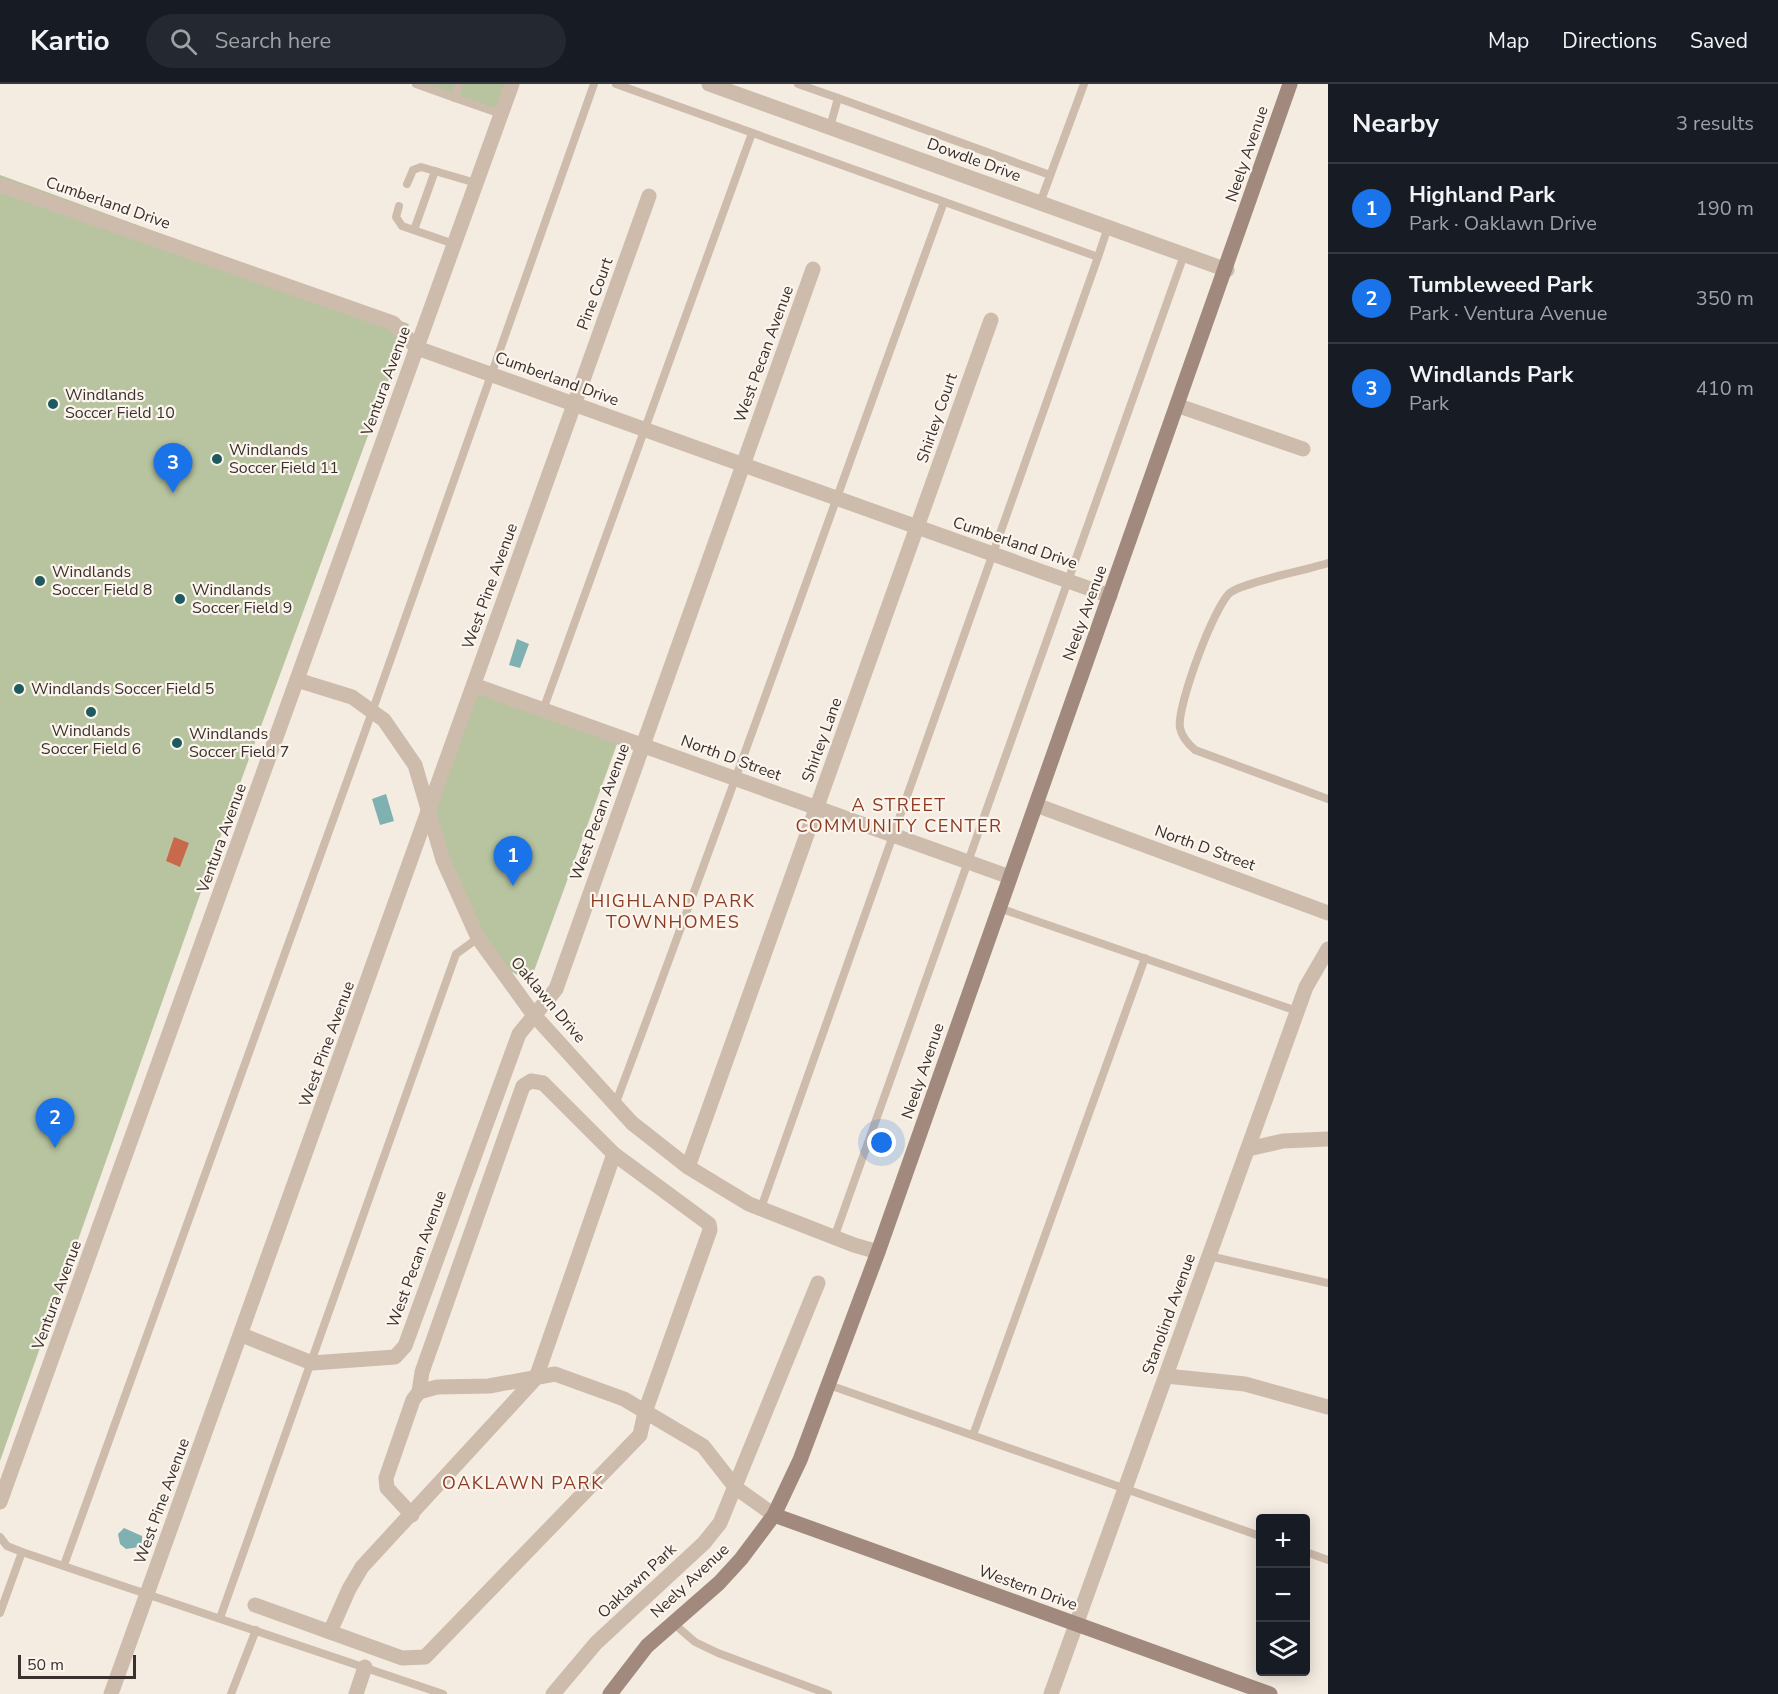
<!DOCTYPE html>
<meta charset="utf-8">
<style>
:root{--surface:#171b24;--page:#242831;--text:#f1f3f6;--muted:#9ea1a6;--line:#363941;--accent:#1a73e8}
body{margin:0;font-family:"Nunito Sans",sans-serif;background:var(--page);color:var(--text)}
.controls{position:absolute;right:18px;bottom:18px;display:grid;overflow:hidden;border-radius:6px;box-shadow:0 3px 15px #0003}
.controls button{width:54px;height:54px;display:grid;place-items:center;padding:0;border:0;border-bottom:2px solid var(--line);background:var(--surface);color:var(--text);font:30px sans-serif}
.scale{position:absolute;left:18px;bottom:15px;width:118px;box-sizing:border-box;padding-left:6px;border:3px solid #3b302b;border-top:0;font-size:16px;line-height:21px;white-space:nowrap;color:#3b302b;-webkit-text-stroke:4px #fbf5ee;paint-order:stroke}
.you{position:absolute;left:882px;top:1059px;width:21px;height:21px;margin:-15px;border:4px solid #fff;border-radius:50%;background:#1a73e8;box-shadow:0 0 0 9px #1a73e833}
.badge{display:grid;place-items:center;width:39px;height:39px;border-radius:50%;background:var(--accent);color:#fff;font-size:20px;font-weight:700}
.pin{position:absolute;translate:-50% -50px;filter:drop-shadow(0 2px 3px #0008)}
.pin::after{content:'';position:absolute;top:32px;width:21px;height:18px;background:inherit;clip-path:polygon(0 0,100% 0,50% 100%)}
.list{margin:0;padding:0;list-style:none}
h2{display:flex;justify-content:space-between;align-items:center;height:78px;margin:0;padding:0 24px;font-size:26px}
h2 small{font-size:20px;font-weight:400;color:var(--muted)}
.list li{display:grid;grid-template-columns:39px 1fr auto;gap:18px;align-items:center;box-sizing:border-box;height:90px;padding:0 24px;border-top:2px solid var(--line)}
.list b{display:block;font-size:22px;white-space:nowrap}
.list p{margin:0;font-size:20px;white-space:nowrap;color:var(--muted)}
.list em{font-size:20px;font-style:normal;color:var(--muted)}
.icon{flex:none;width:33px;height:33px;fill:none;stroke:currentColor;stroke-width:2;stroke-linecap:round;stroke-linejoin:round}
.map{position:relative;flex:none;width:1328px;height:1610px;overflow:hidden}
header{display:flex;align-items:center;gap:36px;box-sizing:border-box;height:84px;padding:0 30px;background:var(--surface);border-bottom:2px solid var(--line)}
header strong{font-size:28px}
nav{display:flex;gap:33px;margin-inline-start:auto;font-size:21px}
.search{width:420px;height:54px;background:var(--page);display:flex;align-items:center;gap:15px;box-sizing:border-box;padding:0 21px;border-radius:33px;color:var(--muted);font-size:22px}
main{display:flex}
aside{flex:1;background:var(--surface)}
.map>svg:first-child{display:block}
.green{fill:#b8c4a0}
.water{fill:#7fb0b2}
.building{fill:#c8694b}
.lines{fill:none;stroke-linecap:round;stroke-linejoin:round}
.lane{stroke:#cdbbac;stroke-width:8}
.street{stroke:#cdbbac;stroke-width:15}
.secondary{stroke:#a18a7d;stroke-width:15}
.poi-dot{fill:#1f5a5e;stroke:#fbf5ee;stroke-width:2}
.labels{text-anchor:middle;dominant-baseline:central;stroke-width:4.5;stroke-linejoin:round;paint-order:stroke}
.street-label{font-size:16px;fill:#3b302b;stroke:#fbf5ee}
.poi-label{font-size:16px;fill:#3b302b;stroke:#fbf5ee;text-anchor:start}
.neighbourhood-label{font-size:18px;letter-spacing:1.5px;fill:#8c3b22;stroke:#fbf5ee}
</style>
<header>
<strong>Kartio</strong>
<div class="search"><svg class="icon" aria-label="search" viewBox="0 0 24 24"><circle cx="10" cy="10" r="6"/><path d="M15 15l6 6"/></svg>Search here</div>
<nav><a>Map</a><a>Directions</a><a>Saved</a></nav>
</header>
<main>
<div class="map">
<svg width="1328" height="1610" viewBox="0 0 1328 1610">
<rect width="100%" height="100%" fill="#f4ebe1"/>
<g class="green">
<polygon points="413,0 505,0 494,30"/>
<polygon points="0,91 409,240 221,751 0,1377"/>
<polygon points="475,601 620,652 530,898 494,878 429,727"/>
</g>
<g class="water">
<polygon points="517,555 529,560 520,584 509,581"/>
<polygon points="386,710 394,737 380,741 372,715"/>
<polygon points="124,1444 142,1452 142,1459 139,1463 126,1465 120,1460 118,1450"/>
</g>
<polygon class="building" points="174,753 189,759 180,783 166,777"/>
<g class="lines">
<g class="lane">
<polyline points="416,0 455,14"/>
<polyline points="459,0 455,14 501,30"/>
<polyline points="616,0 1098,173 1108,143"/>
<polyline points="798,0 838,14 830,43"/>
<polyline points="838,14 1050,91"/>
<polyline points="407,100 413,86 421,83 476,99"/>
<polyline points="1040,119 1084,0"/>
<polyline points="399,122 396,133 402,142 454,160"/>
<polyline points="414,146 435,87"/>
<path d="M1328,479c-21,7 -83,19 -97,29 -16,11 -55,116 -51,136 2,9 8,16 15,22l133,49"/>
<polyline points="543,626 752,49"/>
<polyline points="999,824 1297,927"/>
<path d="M615,1021c113,-300 219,-602 329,-903"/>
<polyline points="761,1124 1098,173"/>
<polyline points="834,1154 1184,171"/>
<polyline points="1209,1172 1328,1199"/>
<polyline points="829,1301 1260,1452"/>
<polyline points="973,1351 1145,874"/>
<polyline points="0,1453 7,1462 22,1468"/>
<polyline points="1306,1468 1328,1476"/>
<polyline points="64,1481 372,628 594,0"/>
<polyline points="0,1529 22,1468 443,1610"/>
<polyline points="220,1534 456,870 478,854"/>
<polyline points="673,1539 695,1558 718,1569 828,1610"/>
<polyline points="231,1610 256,1546"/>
</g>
<g class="street">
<polyline points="709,0 1227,186"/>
<polyline points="0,101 393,239 417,264 1110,512"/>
<polyline points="1179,322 1303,365"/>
<polyline points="297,596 352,613 384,636 415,681 443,776 478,854 533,930 632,1039 688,1083 749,1120 854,1161 878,1168"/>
<polyline points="474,601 1010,793"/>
<polyline points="1036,721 1328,829"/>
<polyline points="1248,1065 1283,1057 1328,1055"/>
<polyline points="688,1083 991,236"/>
<polyline points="242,1251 312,1279 395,1273 405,1262 519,950 556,905 813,185"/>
<polyline points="1166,1292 1245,1300 1328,1323"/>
<polyline points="0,1418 512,0"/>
<polyline points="412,1431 387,1404 386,1394 413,1316 419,1308 437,1303 489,1302 555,1290 624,1315 703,1362 736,1404 774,1431"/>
<polyline points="255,1521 402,1574 425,1573 640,1351 645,1328 710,1146 709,1140 614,1070 543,999 531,997 523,1002 422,1288 419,1308"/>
<polyline points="330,1548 349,1505 362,1483 536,1294 614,1070"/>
<polyline points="111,1610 649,112"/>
<polyline points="356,1610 365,1583"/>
<polyline points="553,1610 596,1559 704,1459 720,1439 818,1199"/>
<polyline points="1051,1610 1306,903 1328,865"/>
</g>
<g class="secondary">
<polyline points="774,1431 1270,1610"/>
<polyline points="610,1610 647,1562 719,1499 741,1475 774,1431 800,1376 878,1168 1290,0"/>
</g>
</g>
<g class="poi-dot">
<circle cx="53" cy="320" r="6"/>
<circle cx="217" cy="375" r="6"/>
<circle cx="40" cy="497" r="6"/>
<circle cx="180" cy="515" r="6"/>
<circle cx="19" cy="605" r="6"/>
<circle cx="91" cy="628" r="6"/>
<circle cx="177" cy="659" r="6"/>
</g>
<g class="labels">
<g class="street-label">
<text transform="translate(1247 70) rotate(-71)">Neely Avenue</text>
<text transform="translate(974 76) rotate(20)">Dowdle Drive</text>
<text transform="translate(108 119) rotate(19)">Cumberland Drive</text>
<text transform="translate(595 210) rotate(-70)">Pine Court</text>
<text transform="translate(764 270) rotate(-70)">West Pecan Avenue</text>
<text transform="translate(557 295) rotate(20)">Cumberland Drive</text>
<text transform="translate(386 297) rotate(-70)">Ventura Avenue</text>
<text transform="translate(937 334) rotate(-71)">Shirley Court</text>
<text transform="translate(1015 459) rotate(19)">Cumberland Drive</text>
<text transform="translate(490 502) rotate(-70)">West Pine Avenue</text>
<text transform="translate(1085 529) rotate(-70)">Neely Avenue</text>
<text transform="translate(822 656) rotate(-70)">Shirley Lane</text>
<text transform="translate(731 674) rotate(20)">North D Street</text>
<text transform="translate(600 728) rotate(-70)">West Pecan Avenue</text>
<text transform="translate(222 754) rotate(-70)">Ventura Avenue</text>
<text transform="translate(1205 764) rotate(20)">North D Street</text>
<text transform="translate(548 916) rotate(50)">Oaklawn Drive</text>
<text transform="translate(327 960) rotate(-70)">West Pine Avenue</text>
<text transform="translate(923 987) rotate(-71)">Neely Avenue</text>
<text transform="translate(417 1175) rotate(-70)">West Pecan Avenue</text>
<text transform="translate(57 1211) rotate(-70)">Ventura Avenue</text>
<text transform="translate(1169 1230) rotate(-70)">Stanolind Avenue</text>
<text transform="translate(162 1417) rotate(-70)">West Pine Avenue</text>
<text transform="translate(637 1497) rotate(-43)">Oaklawn Park</text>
<text transform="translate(690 1497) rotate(-43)">Neely Avenue</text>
<text transform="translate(1028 1504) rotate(20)">Western Drive</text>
</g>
<g class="poi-label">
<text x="65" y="311">Windlands<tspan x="65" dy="18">Soccer Field 10</tspan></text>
<text x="229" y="366">Windlands<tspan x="229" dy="18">Soccer Field 11</tspan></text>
<text x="52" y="488">Windlands<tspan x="52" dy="18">Soccer Field 8</tspan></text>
<text x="192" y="506">Windlands<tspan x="192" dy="18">Soccer Field 9</tspan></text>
<text x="31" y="605">Windlands Soccer Field 5</text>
<text x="91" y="647" text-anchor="middle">Windlands<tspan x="91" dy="18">Soccer Field 6</tspan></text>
<text x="189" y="650">Windlands<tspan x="189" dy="18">Soccer Field 7</tspan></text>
</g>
<g class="neighbourhood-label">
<text x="899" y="721">A STREET<tspan x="899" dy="21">COMMUNITY CENTER</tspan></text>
<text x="673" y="817">HIGHLAND PARK<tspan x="673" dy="21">TOWNHOMES</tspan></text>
<text x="523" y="1399">OAKLAWN PARK</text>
</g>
</g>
</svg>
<div class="controls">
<button>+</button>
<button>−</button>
<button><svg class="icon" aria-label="layers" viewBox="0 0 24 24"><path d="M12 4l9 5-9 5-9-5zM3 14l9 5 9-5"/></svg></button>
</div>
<div class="scale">50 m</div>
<div class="you"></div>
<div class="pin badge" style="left:513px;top:802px">1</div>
<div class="pin badge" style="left:55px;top:1064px">2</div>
<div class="pin badge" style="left:173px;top:409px">3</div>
</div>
<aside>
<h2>Nearby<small>3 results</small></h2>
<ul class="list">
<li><span class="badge">1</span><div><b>Highland Park</b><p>Park · Oaklawn Drive</p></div><em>190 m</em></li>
<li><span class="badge">2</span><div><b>Tumbleweed Park</b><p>Park · Ventura Avenue</p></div><em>350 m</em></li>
<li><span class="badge">3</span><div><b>Windlands Park</b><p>Park</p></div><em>410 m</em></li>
</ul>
</aside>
</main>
